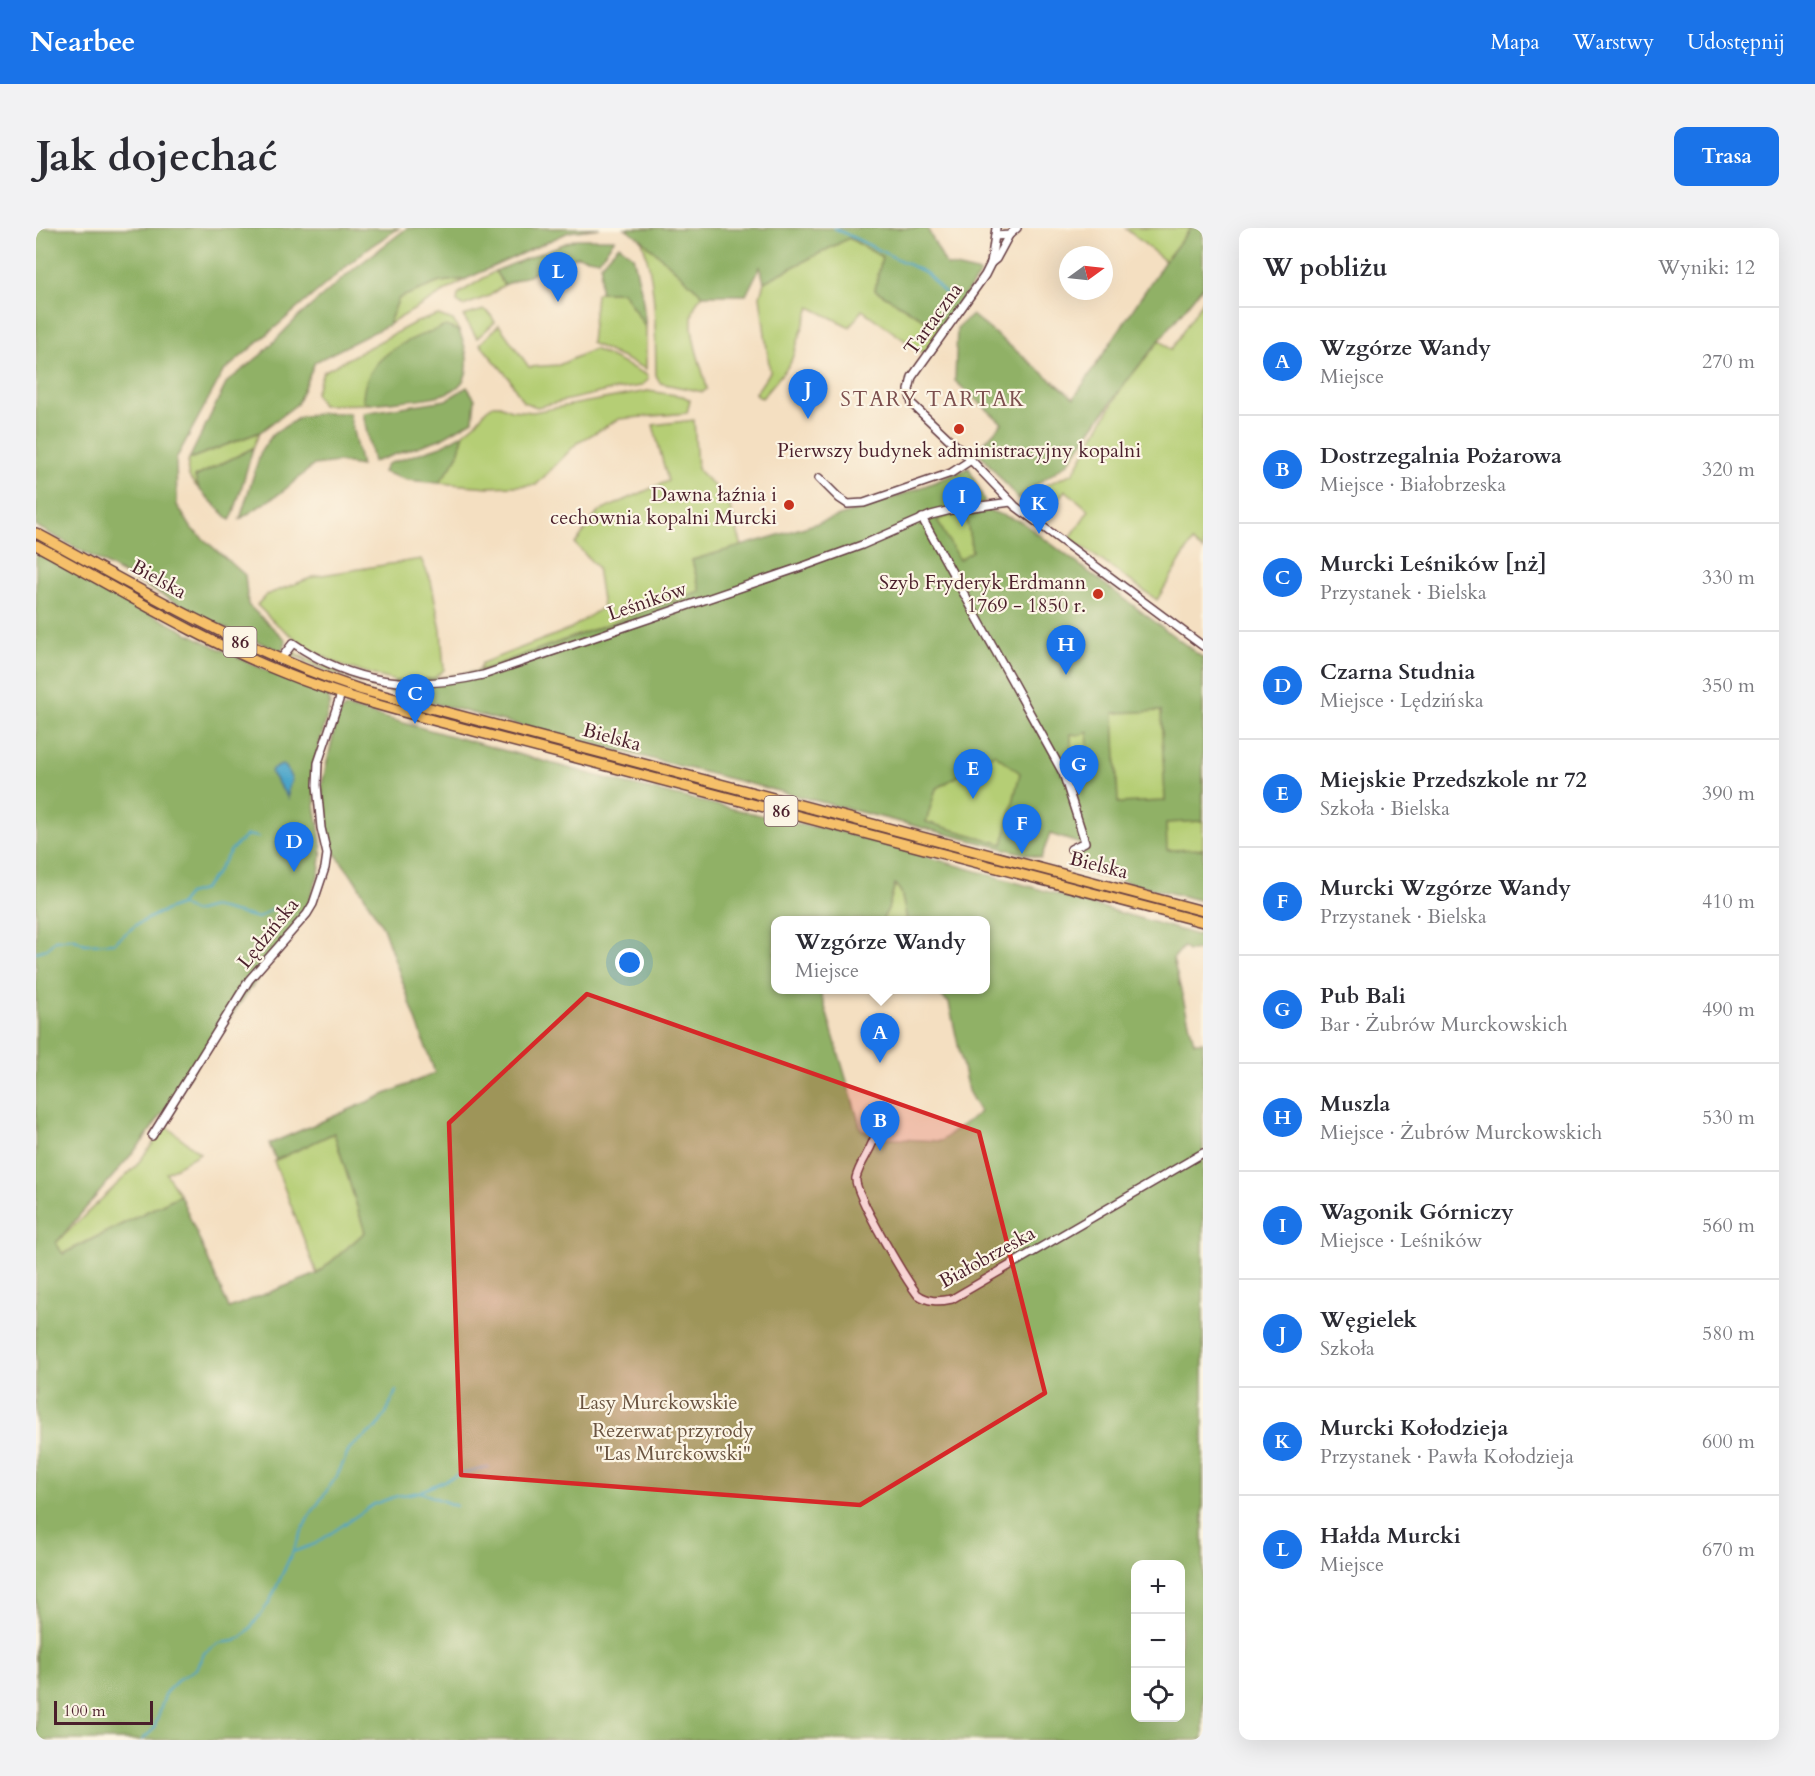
<!DOCTYPE html>
<html lang="pl">
<meta charset="utf-8">
<style>
:root{--surface:#fff;--page:#f2f2f3;--text:#2b2b33;--muted:#7c7c81;--line:#e1e1e2;--accent:#1a73e8}
body{margin:0;font-family:Cardo,serif;background:var(--page);color:var(--text)}
.controls{position:absolute;right:18px;bottom:18px;display:grid;overflow:hidden;border-radius:12px;box-shadow:0 6px 24px #0002}
.controls button{width:54px;height:54px;display:grid;place-items:center;padding:0;border:0;border-bottom:2px solid var(--line);background:var(--surface);color:var(--text);font:30px sans-serif}
.compass{position:absolute;left:1023px;top:18px;width:54px;height:54px;border-radius:50%;background:var(--surface);box-shadow:0 6px 24px #0002;rotate:75deg}
.scale{position:absolute;left:18px;bottom:15px;width:99px;box-sizing:border-box;padding-left:6px;border:3px solid #4a1f2b;border-top:0;font-size:16px;line-height:21px;white-space:nowrap;color:#4a1f2b;-webkit-text-stroke:4px #fcf5e5;paint-order:stroke}
.you{position:absolute;left:594px;top:735px;width:21px;height:21px;margin:-15px;border:4px solid #fff;border-radius:50%;background:#1a73e8;box-shadow:0 0 0 9px #1a73e833}
.badge{display:grid;place-items:center;width:39px;height:39px;border-radius:50%;background:var(--accent);color:#fff;font-size:20px;font-weight:700}
.pin{position:absolute;translate:-50% -50px;filter:drop-shadow(0 2px 3px #0008)}
.pin::after{content:'';position:absolute;top:32px;width:21px;height:18px;background:inherit;clip-path:polygon(0 0,100% 0,50% 100%)}
.popup{position:absolute;left:735px;top:688px;width:219px;height:78px;box-sizing:border-box;display:grid;place-content:center;border-radius:12px;background:var(--surface);filter:drop-shadow(0 2px 4px #0005);font-size:20px;white-space:nowrap;color:var(--muted)}
.popup b{font-size:22px;color:var(--text)}
.popup::after{content:'';position:absolute;left:50%;top:100%;margin-left:-12px;border:12px solid transparent;border-top-color:var(--surface)}
.list{margin:0;padding:0;list-style:none}
h2{display:flex;justify-content:space-between;align-items:center;height:78px;margin:0;padding:0 24px;font-size:26px}
h2 small{font-size:20px;font-weight:400;color:var(--muted)}
.list li{display:grid;grid-template-columns:39px 1fr auto;gap:18px;align-items:center;box-sizing:border-box;height:108px;padding:0 24px;border-top:2px solid var(--line)}
.list b{display:block;font-size:22px;white-space:nowrap}
.list p{margin:0;font-size:20px;white-space:nowrap;color:var(--muted)}
.list em{font-size:20px;font-style:normal;color:var(--muted)}
.icon{flex:none;width:33px;height:33px;fill:none;stroke:currentColor;stroke-width:2;stroke-linecap:round;stroke-linejoin:round}
.map{position:relative;flex:none;width:1167px;height:1512px;overflow:hidden;border-radius:12px}
header{display:flex;align-items:center;gap:36px;box-sizing:border-box;height:84px;padding:0 30px;background:var(--accent);color:#fff}
header strong{font-size:28px}
nav{display:flex;gap:33px;margin-inline-start:auto;font-size:21px}
.intro{display:flex;align-items:center;justify-content:space-between;box-sizing:border-box;height:144px;padding:0 36px}
h1{margin:0;font-size:42px}
.button{padding:15px 27px;border-radius:12px;background:var(--accent);color:#fff;font-size:21px;font-weight:700}
main{display:flex;gap:36px;padding:0 36px}
aside{flex:1;background:var(--surface);border-radius:12px;box-shadow:0 6px 24px #0002}
.map>svg:first-child{display:block}
.green{fill:#b5ce74;stroke:#807650;stroke-width:1.5}
.forest{fill:#90b166;stroke:#6d6848;stroke-width:1.5;fill-rule:evenodd}
.water{fill:#4ba5c9;stroke:#4a627a;stroke-width:1.5}
.lines{fill:none;stroke-linecap:round;stroke-linejoin:round}
.stream{stroke:#4ba5c9;stroke-width:2}
.minor-casing{stroke:#643c42;stroke-width:10}
.major-casing{stroke:#643c42;stroke-width:12}
.minor{stroke:#fff;stroke-width:7}
.major{stroke:#f6c06b;stroke-width:9}
.marked{fill:#d62828;fill-opacity:0.2;stroke:#d62828;stroke-width:4.5;stroke-linejoin:round}
.poi-dot{fill:#c8321e;stroke:#fcf5e5;stroke-width:2}
.labels{text-anchor:middle;dominant-baseline:central;stroke-width:4.5;stroke-linejoin:round;paint-order:stroke}
.shield{fill:#fcf5e5;stroke:#7f5f63;stroke-width:1.5}
.shield-label{font-size:18px;font-weight:bold;fill:#4a1f2b}
.street-label{font-size:20px;fill:#4a1f2b;stroke:#fcf5e5}
.poi-label{font-size:20px;fill:#4a1f2b;stroke:#fcf5e5;text-anchor:end}
.park-label{font-size:20px;fill:#6a5441;stroke:#fcf5e5}
.neighbourhood-label{font-size:21px;letter-spacing:1.5px;fill:#7d504f;stroke:#fcf5e5}
</style>
<header>
<strong>Nearbee</strong>
<nav><a>Mapa</a><a>Warstwy</a><a>Udostępnij</a></nav>
</header>
<div class="intro"><h1>Jak dojechać</h1><a class="button">Trasa</a></div>
<main>
<div class="map">
<svg width="1167" height="1512" viewBox="0 0 1167 1512">
<rect width="100%" height="100%" fill="#fcf5e5"/>
<filter id="ink" filterUnits="userSpaceOnUse"><feTurbulence type="fractalNoise" baseFrequency=".0167" numOctaves="2"/><feDisplacementMap in="SourceGraphic" scale="12" xChannelSelector="R" yChannelSelector="G"/><feConvolveMatrix kernelMatrix="1 2 1 2 8 2 1 2 1" color-interpolation-filters="sRGB"/></filter>
<filter id="wash" filterUnits="userSpaceOnUse"><feTurbulence type="fractalNoise" baseFrequency=".008" numOctaves="4" result="noise"/><feDisplacementMap in="SourceGraphic" scale="24" xChannelSelector="R" yChannelSelector="G"/><feGaussianBlur stdDeviation="1.35" result="paint"/><feColorMatrix in="noise" values="0 0 0 0 0 0 0 0 0 0 0 0 0 0 0 0 0 1.4 0 .05"/><feComposite in="paint" operator="in"/></filter>
<g filter="url(#wash)">
<rect width="100%" height="100%" fill="#f4dfc1"/>
<g class="green">
<polygon points="1089,0 1155,0 1129,33"/>
<polygon points="813,10 846,29 839,62 904,101 888,126 826,82 814,99 774,79 754,136 726,170 719,166 734,144 724,68 728,54"/>
<path d="M605,11l62,56c-25,22 -1,67 4,94l-4,3 -43,-9 -4,-8c-1,-43 1,-95 -15,-136z"/>
<polygon points="459,43 468,57 453,68 427,78 421,74 422,66"/>
<polygon points="430,51 352,97 363,70 404,54"/>
<polygon points="564,64 587,64 610,100 610,141 555,115 560,66"/>
<polygon points="1167,72 1167,323 1156,314 1121,372 1034,310 1053,282 1029,262 1009,290 981,270 1037,245 1086,159 1124,112 1135,122"/>
<polygon points="448,82 454,86 459,94 441,110 427,88"/>
<polygon points="402,87 417,92 423,103 410,98 328,173 335,176 286,177 279,166 287,144 378,95"/>
<polygon points="463,97 493,139 523,137 558,121 611,147 612,152 605,158 571,163 501,179 487,174 473,150 444,116"/>
<polygon points="612,163 647,168 654,172 651,185 583,191 541,215 500,257 453,259 403,255 421,230 428,205 440,195 450,182 457,177 464,177 475,182 497,184"/>
<polygon points="658,192 661,241 691,271 706,318 656,332 664,363 443,443 446,435 534,401 567,379 561,339 539,316 562,284 632,253 617,197"/>
<path d="M224,204l-7,16 -58,29 4,12c-10,-10 -14,-16 -10,-30z"/>
<polygon points="929,282 937,324 923,333 901,292"/>
<polygon points="385,331 395,353 405,402 408,442 397,451 359,453 306,438 272,420 238,394 221,377 230,367 280,348"/>
<polygon points="259,420 259,425 287,439 289,436 301,442 301,445 325,454 325,455 269,435 269,432 253,426 254,422"/>
<polygon points="1167,432 1167,671 1047,615 1014,605 1005,629 882,596 886,528"/>
<polygon points="859,656 865,664 871,692 846,692 852,681"/>
<polygon points="130,898 164,925 130,945 144,967 26,1026 20,1015 100,938"/>
<polygon points="298,905 329,1004 281,1046 238,933"/>
</g>
<g class="forest">
<polygon points="0,0 363,0 332,20 187,144 140,231 141,277 156,301 209,347 212,377 250,412 249,417 245,423 202,406 161,386 0,298"/>
<polygon points="371,0 564,0 533,4 430,51 404,54 363,70 352,97 279,134 261,176 224,204 153,231 191,154 226,126 261,90 319,40"/>
<polygon points="589,0 891,0 910,37 945,45 904,101 839,62 846,29 813,10 728,54 724,39 710,67 667,67 605,11"/>
<polygon points="1155,0 1167,0 1167,58 1086,159 1032,235 981,270 941,222 966,195 919,153 921,100 936,87 1038,170 1129,33"/>
<polygon points="540,11 579,11 563,32 541,28 468,57 459,43"/>
<polygon points="583,17 597,28 606,66 610,100 587,64 564,64 565,36"/>
<path d="M410,98l13,5c8,18 16,47 -6,59 -16,10 -62,11 -82,14l-8,-3c0,-46 46,-62 83,-75z"/>
<polygon points="431,159 439,171 437,192 404,211 337,234 327,185 410,172"/>
<polygon points="285,185 313,185 325,238 302,234 278,237 246,264 204,291 225,223 237,206 264,189"/>
<polygon points="428,205 421,230 403,255 371,252 347,244 351,236 405,218"/>
<polygon points="217,220 198,285 194,292 163,261 159,249"/>
<path d="M933,240l16,34 -48,18 22,40 13,-9 -7,-40 20,-2 37,13 181,136v163l-37,2 1,27 36,-1v52l-134,-33 12,-24 -31,-10 -9,24 -652,-166 6,-11 38,-2 46,-8 221,-80 -8,-31c93,-26 188,-54 277,-92zM1125,483l4,90 -47,2 -4,-90zM1052,504l-1,21 3,13c-15,-3 -20,-18 -19,-32l10,1zM958,526l26,19 -17,71 -77,-22 10,-33z"/>
<path d="M0,324c96,52 190,105 292,144l2,8 -17,66 2,34 7,44 -3,25 -13,37 -164,232 -86,101 7,11 117,-59 49,113 88,-34 48,-42 -31,-99 -58,27 -7,-16 166,-71 -52,-146 -28,-47 -24,-32 -6,-19 -3,-45 15,-65 3,-6 6,-6 277,76 184,43 21,2 369,107 6,-4v19l-15,1 -5,-4 -10,12 21,83h9v698h-1167zM859,656l6,8 6,28h78v70h-50l14,13 19,88 12,21 -39,29 -64,-3 -16,-9 -41,-139h-45v-70h107l6,-11zM1100,1336h44v154h-44z"/>
</g>
<polygon class="water" points="246,537 250,539 256,552 252,561 252,570 235,545 236,541"/>
<g class="lines">
<g class="stream">
<polyline points="798,0 890,45 910,66"/>
<polyline points="144,677 158,684 177,679 222,690 239,679"/>
<polyline points="0,724 11,721 19,712 37,710 49,716 78,715 100,697 121,686 143,677 152,666 166,662 179,647 195,622 211,607 222,609"/>
<polyline points="385,1263 424,1246 453,1239"/>
<polyline points="257,1324 279,1316 338,1276 361,1268 384,1264 420,1278"/>
<polyline points="106,1512 118,1501 130,1464 144,1450 160,1441 168,1425 183,1415 199,1413 210,1406 233,1375 272,1290 301,1248 314,1220 342,1198 350,1185 360,1163"/>
</g>
</g>
</g>
<g filter="url(#ink)">
<g class="lines">
<defs>
<g id="minor">
<polyline points="960,0 955,35 949,47 876,149 873,162 876,176 935,232 979,278 1167,418"/>
<polyline points="959,8 973,7 981,0"/>
<polyline points="955,35 960,31 973,7"/>
<polyline points="783,250 803,270 812,276 828,275 915,245 935,232"/>
<polyline points="886,290 1027,545 1049,614 1035,621"/>
<path d="M244,432l13,-17c59,41 121,48 190,32l324,-110 55,-20 69,-30 20,-5 60,-8"/>
<path d="M842,898c-4,22 -18,35 -22,52 -3,14 50,101 61,116 11,8 21,8 35,5l251,-146"/>
<polyline points="116,908 213,752 271,686 277,676 289,640 291,626 285,600 281,557 282,535 305,466"/>
</g>
<g id="major">
<path d="M0,305c107,58 210,119 326,157l841,221"/>
<path d="M0,317c82,44 162,94 248,128 54,22 111,37 167,52l752,197"/>
</g>
</defs>
<use href="#minor" class="minor-casing"/>
<use href="#major" class="major-casing"/>
<use href="#minor" class="minor"/>
<use href="#major" class="major"/>
</g>
</g>
<path class="marked" d="M551,766l392,138 66,261 -185,112 -399,-30 -12,-352z"/>
<g class="poi-dot">
<circle cx="923" cy="201" r="6"/>
<circle cx="753" cy="277" r="6"/>
<circle cx="1062" cy="366" r="6"/>
</g>
<g class="labels">
<g class="shield">
<rect x="187.5" y="399" width="33" height="30" rx="4.5"/>
<rect x="728.5" y="568" width="33" height="30" rx="4.5"/>
</g>
<g class="shield-label">
<text x="204" y="414">86</text>
<text x="745" y="583">86</text>
</g>
<g class="street-label">
<text transform="translate(897 91) rotate(-54)">Tartaczna</text>
<text transform="translate(123 351) rotate(29)">Bielska</text>
<text transform="translate(611 373) rotate(-19)">Leśników</text>
<text transform="translate(576 509) rotate(15)">Bielska</text>
<text transform="translate(1063 637) rotate(14)">Bielska</text>
<text transform="translate(232 705) rotate(-51)">Lędzińska</text>
<text transform="translate(951 1029) rotate(-29)">Białobrzeska</text>
</g>
<g class="poi-label">
<text x="923" y="222" text-anchor="middle">Pierwszy budynek administracyjny kopalni</text>
<text x="741" y="266">Dawna łaźnia i<tspan x="741" dy="23">cechownia kopalni Murcki</tspan></text>
<text x="1050" y="354">Szyb Fryderyk Erdmann<tspan x="1050" dy="23">1769 - 1850 r.</tspan></text>
</g>
<g class="park-label">
<text x="622" y="1174">Lasy Murckowskie</text>
<text x="637" y="1202">Rezerwat przyrody<tspan x="637" dy="23">"Las Murckowski"</tspan></text>
</g>
<g class="neighbourhood-label">
<text x="897" y="171">STARY TARTAK</text>
</g>
</g>
</svg>
<div class="controls">
<button>+</button>
<button>−</button>
<button><svg class="icon" aria-label="locate" viewBox="0 0 24 24"><circle cx="12" cy="12" r="6"/><path d="M12 2v4M12 18v4M2 12h4M18 12h4"/></svg></button>
</div>
<svg class="compass" viewBox="-18 -18 36 36"><path d="M0-13l5 13h-10z" fill="#e53935"/><path d="M0 13l5-13h-10z" fill="#7c7c81"/></svg>
<div class="scale">100 m</div>
<div class="you"></div>
<div class="pin badge" style="left:844px;top:835px">A</div>
<div class="popup"><b>Wzgórze Wandy</b>Miejsce</div>
<div class="pin badge" style="left:844px;top:923px">B</div>
<div class="pin badge" style="left:379px;top:496px">C</div>
<div class="pin badge" style="left:258px;top:644px">D</div>
<div class="pin badge" style="left:937px;top:571px">E</div>
<div class="pin badge" style="left:986px;top:626px">F</div>
<div class="pin badge" style="left:1043px;top:567px">G</div>
<div class="pin badge" style="left:1030px;top:447px">H</div>
<div class="pin badge" style="left:926px;top:299px">I</div>
<div class="pin badge" style="left:772px;top:191px">J</div>
<div class="pin badge" style="left:1003px;top:306px">K</div>
<div class="pin badge" style="left:522px;top:74px">L</div>
</div>
<aside>
<h2>W pobliżu<small>Wyniki: 12</small></h2>
<ul class="list">
<li><span class="badge">A</span><div><b>Wzgórze Wandy</b><p>Miejsce</p></div><em>270 m</em></li>
<li><span class="badge">B</span><div><b>Dostrzegalnia Pożarowa</b><p>Miejsce · Białobrzeska</p></div><em>320 m</em></li>
<li><span class="badge">C</span><div><b>Murcki Leśników [nż]</b><p>Przystanek · Bielska</p></div><em>330 m</em></li>
<li><span class="badge">D</span><div><b>Czarna Studnia</b><p>Miejsce · Lędzińska</p></div><em>350 m</em></li>
<li><span class="badge">E</span><div><b>Miejskie Przedszkole nr 72</b><p>Szkoła · Bielska</p></div><em>390 m</em></li>
<li><span class="badge">F</span><div><b>Murcki Wzgórze Wandy</b><p>Przystanek · Bielska</p></div><em>410 m</em></li>
<li><span class="badge">G</span><div><b>Pub Bali</b><p>Bar · Żubrów Murckowskich</p></div><em>490 m</em></li>
<li><span class="badge">H</span><div><b>Muszla</b><p>Miejsce · Żubrów Murckowskich</p></div><em>530 m</em></li>
<li><span class="badge">I</span><div><b>Wagonik Górniczy</b><p>Miejsce · Leśników</p></div><em>560 m</em></li>
<li><span class="badge">J</span><div><b>Węgielek</b><p>Szkoła</p></div><em>580 m</em></li>
<li><span class="badge">K</span><div><b>Murcki Kołodzieja</b><p>Przystanek · Pawła Kołodzieja</p></div><em>600 m</em></li>
<li><span class="badge">L</span><div><b>Hałda Murcki</b><p>Miejsce</p></div><em>670 m</em></li>
</ul>
</aside>
</main>
